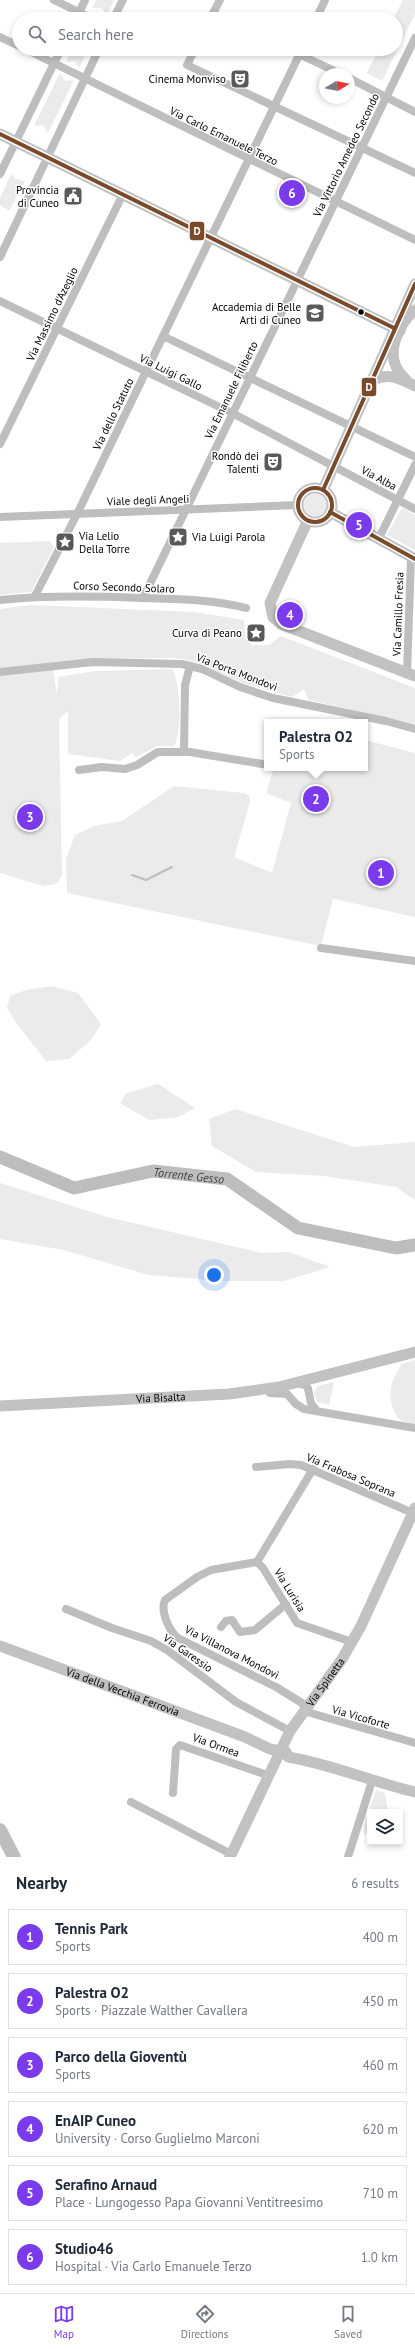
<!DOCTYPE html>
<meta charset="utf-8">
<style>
:root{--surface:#fff;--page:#f2f2f3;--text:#1f2937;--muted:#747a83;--line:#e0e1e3;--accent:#7c3aed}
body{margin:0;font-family:"PT Sans",sans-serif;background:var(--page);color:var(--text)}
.controls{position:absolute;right:12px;bottom:12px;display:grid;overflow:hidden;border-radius:0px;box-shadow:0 2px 6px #0003}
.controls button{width:36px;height:36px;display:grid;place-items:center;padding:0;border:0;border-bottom:1px solid var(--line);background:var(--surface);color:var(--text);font:20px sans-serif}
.compass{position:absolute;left:319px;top:68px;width:36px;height:36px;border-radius:50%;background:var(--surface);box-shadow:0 2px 6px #0003;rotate:80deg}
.you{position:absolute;left:214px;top:1275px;width:14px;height:14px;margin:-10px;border:3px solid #fff;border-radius:50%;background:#1a73e8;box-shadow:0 0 0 6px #1a73e833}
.badge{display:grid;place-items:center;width:26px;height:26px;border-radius:50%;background:var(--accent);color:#fff;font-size:13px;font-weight:700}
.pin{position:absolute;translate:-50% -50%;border:2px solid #fff;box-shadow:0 1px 4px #0006}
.popup{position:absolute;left:264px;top:719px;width:104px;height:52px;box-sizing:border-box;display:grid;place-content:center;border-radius:0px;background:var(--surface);filter:drop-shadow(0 1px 3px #0005);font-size:13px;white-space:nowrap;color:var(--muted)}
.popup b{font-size:15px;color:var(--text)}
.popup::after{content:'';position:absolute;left:50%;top:100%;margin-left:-8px;border:8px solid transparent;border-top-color:var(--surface)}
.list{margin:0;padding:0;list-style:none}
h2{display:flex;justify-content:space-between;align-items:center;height:52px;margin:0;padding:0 16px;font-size:17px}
h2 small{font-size:13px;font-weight:400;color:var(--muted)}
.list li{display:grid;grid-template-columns:26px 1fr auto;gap:12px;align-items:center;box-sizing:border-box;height:56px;margin:0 8px 8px;padding:0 8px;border:1px solid var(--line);border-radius:0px}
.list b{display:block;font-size:15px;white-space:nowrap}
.list p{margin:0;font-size:13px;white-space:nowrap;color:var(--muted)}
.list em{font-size:13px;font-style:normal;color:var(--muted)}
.icon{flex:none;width:22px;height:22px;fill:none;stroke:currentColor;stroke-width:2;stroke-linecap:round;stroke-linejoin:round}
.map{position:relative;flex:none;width:415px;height:1857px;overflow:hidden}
.search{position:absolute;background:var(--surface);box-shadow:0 2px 6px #0003;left:12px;right:12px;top:12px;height:44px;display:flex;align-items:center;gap:10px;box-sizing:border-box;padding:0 14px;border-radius:22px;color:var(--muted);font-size:15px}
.sheet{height:436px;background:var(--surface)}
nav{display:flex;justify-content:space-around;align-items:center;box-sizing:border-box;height:56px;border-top:1px solid var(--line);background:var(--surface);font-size:11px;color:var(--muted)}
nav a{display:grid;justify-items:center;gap:2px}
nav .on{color:var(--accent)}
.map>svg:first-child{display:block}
.green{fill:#ebebeb}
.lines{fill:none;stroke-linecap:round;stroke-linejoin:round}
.stream{stroke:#bdbdbd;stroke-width:2}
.river{stroke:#bdbdbd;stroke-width:13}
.primary-casing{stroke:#dbdbdb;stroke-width:14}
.street{stroke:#bebebe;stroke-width:8}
.secondary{stroke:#c2c2c2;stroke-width:11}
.primary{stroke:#bebebe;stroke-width:13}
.bus-1-casing{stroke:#fff;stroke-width:7}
.bus-1{stroke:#7a4b2a;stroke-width:4}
.bus-dot{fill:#000;stroke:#fff;stroke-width:1.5}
.labels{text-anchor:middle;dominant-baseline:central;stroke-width:3;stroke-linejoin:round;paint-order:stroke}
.poi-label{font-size:11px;fill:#000;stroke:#fff;text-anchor:end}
.street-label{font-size:11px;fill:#000;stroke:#fff}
.water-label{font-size:12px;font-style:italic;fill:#424242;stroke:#fff}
.line-badge{stroke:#fff;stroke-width:1.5}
.badge-label{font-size:11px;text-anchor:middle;font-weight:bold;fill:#fff}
</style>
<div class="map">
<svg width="415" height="1857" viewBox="0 0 415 1857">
<rect width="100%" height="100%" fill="#fff"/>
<g class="green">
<polygon points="96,0 114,0 107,16 102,8 92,8"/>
<polygon points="403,0 415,0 415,14 382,81 367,73 379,49 396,49 396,19 393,19"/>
<polygon points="72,49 87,52 79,68 75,61 66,62"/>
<polygon points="60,73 65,81 74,80 48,133 43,125 34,126"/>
<polygon points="11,174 16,179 25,181 9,211 0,205 0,198"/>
<circle cx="315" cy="505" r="11"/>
<polygon points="402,508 415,515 415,550 387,535"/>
<polygon points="50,541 54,547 31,592 0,595 0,543"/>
<path d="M31,605l163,7 50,8 1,18 8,7h16l12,-9 134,52v36l-106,-24 -5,-11 -12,8 -49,-14 -50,-22 -18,-3 -79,1 -44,3 5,33 1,-18 38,-6 76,-2c9,11 10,66 2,77h-16l-22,11 -4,-4 -12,8 -52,-7v-43l-9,8 3,156 -6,9 -13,2 -43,-13v-264z"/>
<polygon points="365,740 415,753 415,917 303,892 333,899 321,946 67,893 66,859 75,835 94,826 122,821 174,786 244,793 249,796 250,802 234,857 272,873 291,803 266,793 274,768 365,768"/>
<polygon points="51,986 78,993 101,1024 91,1040 69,1059 46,1061 17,1024 7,1008 10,996 26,990"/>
<polygon points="158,1084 195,1108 178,1117 149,1120 120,1103 127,1093"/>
<polygon points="235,1109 354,1147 415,1142 415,1200 396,1187 324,1176 256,1172 212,1146 209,1119"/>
<polygon points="0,1183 107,1217 262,1253 289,1252 330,1267 284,1281 223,1281 148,1275 64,1250 0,1239"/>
<path d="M415,1360v64l-16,-4c-13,-20 -11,-36 3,-56z"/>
<polygon points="334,1382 329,1405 317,1402 314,1393 318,1386"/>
<polygon points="376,1790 385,1793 388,1812 370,1812 370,1834 364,1834 364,1825"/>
</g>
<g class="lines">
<polyline class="stream" points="132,875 146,880 172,867"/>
<path class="river" id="s1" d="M0,1157l74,31 79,-17 74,8 71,49 98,20 19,-3"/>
<defs>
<polyline id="primary" points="0,1830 14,1857"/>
</defs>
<use href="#primary" class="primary-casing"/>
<g class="street">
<polyline points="54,0 93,19"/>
<polyline points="213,13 225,19"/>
<polyline points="76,19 85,0"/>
<polyline points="113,19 123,0"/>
<polyline points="210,19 220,0"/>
<polyline points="316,19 325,0"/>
<polyline points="0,37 19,46"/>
<polyline points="25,49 415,240"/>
<polyline points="195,49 187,65 415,173"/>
<polyline points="288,49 341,74"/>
<polyline points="349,78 415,112"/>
<polyline points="0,174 61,49"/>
<polyline points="0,257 99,49"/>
<polyline points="0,301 232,413 415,509"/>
<polyline points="163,336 415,457"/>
<polyline points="0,444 123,194"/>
<polyline points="0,517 298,505"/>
<polyline points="378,540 415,465"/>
<polyline points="35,596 77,514 302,49"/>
<polyline points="143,598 415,38"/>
<path d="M0,600c47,-5 93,-4 140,-2 36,1 72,1 106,10"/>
<polyline points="0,672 93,662 182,664 202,669 240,687 273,698 386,721 415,729"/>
<polyline points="407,673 411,557"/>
<polyline points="184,752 185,685 190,666"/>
<polyline points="79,770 102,767 125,769 137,765 158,752 190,752 262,764"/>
<polyline points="321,948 415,961"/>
<polyline points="296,1383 306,1385 308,1389"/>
<polyline points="308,1389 311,1403 316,1410"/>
<polyline points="270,1393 287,1394 296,1404 304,1409 415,1428"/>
<polyline points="256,1467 290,1464 301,1465 413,1513"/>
<path d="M313,1469l-56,93 -46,8 -14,7 -32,23c-5,11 4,31 13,38l98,49 26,16 5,9 108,31"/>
<polyline points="257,1562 263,1568 297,1623 352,1642"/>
<polyline points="66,1609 112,1628 151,1641 167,1650 236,1702 290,1731"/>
<polyline points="221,1627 226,1621 232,1620 240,1632 255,1630 286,1604"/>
<polyline points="173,1793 176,1749 180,1745 267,1775"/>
<polyline points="131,1802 231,1854"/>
<polyline points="348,1857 372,1781"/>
</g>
<g class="secondary">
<polyline points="0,134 400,331"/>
<path d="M373,380c16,-8 28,-1 42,6"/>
<path d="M408,382c-5,-5 -11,-11 -13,-18 -7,-18 7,-43 20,-54"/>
<circle cx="315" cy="505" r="17"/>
<polyline points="323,490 415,284"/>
<polyline points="330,512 415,559"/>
<polyline points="308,520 270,603 273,617 281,624 415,676"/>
<path id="s2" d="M0,1406l229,-12 50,-7 136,-35"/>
<path id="s3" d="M0,1646l245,91 25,12 16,3 2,5c43,7 84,25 127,35"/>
<path id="s4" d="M230,1857l60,-126 52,-72 19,-33 54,-118"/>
</g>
<use href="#primary" class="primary"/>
<defs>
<g id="bus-1">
<polyline points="0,134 394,328"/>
<circle cx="315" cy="505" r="17"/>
<polyline points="323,490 415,284"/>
<polyline points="330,512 415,559"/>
</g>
</defs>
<use href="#bus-1" class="bus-1-casing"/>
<use href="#bus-1" class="bus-1"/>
</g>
<defs>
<symbol id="theatre-square" viewBox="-11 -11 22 22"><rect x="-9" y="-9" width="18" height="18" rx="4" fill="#595959" stroke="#fff"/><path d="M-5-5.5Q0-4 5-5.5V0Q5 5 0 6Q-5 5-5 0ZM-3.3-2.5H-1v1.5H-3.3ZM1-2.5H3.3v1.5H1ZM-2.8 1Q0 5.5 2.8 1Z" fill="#fff"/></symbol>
<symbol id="civic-square" viewBox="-11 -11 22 22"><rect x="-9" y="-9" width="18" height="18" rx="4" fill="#595959" stroke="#fff"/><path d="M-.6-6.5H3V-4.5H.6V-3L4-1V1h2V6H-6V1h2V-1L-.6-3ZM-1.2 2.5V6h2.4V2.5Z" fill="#fff"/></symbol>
<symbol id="university-square" viewBox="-11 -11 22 22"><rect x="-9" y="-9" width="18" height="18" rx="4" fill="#595959" stroke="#fff"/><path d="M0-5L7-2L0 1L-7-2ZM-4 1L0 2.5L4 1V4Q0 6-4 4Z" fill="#fff"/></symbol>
<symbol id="sight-square" viewBox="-11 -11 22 22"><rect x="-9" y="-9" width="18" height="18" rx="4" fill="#595959" stroke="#fff"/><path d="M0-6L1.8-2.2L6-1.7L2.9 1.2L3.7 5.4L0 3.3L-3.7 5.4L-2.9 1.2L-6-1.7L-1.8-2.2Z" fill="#fff"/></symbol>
</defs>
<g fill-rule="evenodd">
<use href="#theatre-square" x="229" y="68" width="22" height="22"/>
<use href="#civic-square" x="62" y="185" width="22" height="22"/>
<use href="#university-square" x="304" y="302" width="22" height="22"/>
<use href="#theatre-square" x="262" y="451" width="22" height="22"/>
<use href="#sight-square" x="167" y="526" width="22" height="22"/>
<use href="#sight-square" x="54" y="531" width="22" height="22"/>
<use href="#sight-square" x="245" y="622" width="22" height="22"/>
</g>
<circle class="bus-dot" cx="361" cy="312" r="3.5"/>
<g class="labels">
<g class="poi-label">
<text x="226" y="79">Cinema Monviso</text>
<text x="59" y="190">Provincia<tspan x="59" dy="13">di Cuneo</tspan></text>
<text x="301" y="307">Accademia di Belle<tspan x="301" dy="13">Arti di Cuneo</tspan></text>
<text x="259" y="456">Rondò dei<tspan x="259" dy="13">Talenti</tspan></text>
<text x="79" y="536" text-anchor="start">Via Lelio<tspan x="79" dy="13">Della Torre</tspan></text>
<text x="192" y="537" text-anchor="start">Via Luigi Parola</text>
<text x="242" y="633">Curva di Peano</text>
</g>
<g class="street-label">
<text transform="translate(224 136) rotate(26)">Via Carlo Emanuele Terzo</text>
<text transform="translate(346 155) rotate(-64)">Via Vittorio Amedeo Secondo</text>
<text transform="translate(52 314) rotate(-64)">Via Massimo d'Azeglio</text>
<text transform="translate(171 372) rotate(26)">Via Luigi Gallo</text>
<text transform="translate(231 390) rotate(-64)">Via Emanuele Filiberto</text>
<text transform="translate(113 414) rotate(-64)">Via dello Statuto</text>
<text transform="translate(379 478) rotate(28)">Via Alba</text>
<text transform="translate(148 500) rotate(-2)">Viale degli Angeli</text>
<text transform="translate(124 587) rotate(2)">Corso Secondo Solaro</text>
<text transform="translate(398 614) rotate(-88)">Via Camillo Fresia</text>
<text transform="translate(237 672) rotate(21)">Via Porta Mondovì</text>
<text stroke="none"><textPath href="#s2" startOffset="161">Via Bisalta</textPath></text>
<text transform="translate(351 1475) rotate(23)">Via Frabosa Soprana</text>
<text transform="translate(290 1590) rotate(58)">Via Lurisia</text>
<text transform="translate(232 1652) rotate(27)">Via Villanova Mondovì</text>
<text transform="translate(188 1653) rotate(35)">Via Garessio</text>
<text stroke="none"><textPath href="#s4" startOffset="200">Via Spinetta</textPath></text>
<text stroke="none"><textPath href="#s3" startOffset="131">Via della Vecchia Ferrovia</textPath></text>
<text transform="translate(361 1717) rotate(16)">Via Vicoforte</text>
<text transform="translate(216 1745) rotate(20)">Via Ormea</text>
</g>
<g class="water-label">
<text stroke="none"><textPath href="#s1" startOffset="197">Torrente Gesso</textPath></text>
</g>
</g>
<g class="line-badge">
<rect x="189" y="221" width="16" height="20" rx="4" fill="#7a4b2a"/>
<rect x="361" y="377" width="16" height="20" rx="4" fill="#7a4b2a"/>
</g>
<g class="badge-label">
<text x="197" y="235">D</text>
<text x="369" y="391">D</text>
</g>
</svg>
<div class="controls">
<button><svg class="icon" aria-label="layers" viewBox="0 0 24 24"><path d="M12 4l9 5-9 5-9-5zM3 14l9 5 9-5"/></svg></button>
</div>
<svg class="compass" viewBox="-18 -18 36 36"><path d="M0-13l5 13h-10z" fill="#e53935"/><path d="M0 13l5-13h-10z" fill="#747a83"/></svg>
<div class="you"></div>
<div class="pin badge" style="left:381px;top:873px">1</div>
<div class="pin badge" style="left:316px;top:799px">2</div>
<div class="popup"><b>Palestra O2</b>Sports</div>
<div class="pin badge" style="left:30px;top:817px">3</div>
<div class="pin badge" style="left:290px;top:615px">4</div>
<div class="pin badge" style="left:359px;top:525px">5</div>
<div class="pin badge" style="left:292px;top:193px">6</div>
<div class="search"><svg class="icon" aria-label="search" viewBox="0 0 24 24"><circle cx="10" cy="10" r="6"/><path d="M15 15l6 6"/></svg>Search here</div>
</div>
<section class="sheet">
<h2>Nearby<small>6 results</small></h2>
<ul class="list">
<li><span class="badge">1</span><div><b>Tennis Park</b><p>Sports</p></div><em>400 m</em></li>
<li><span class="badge">2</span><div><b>Palestra O2</b><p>Sports · Piazzale Walther Cavallera</p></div><em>450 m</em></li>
<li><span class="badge">3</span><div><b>Parco della Gioventù</b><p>Sports</p></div><em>460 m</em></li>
<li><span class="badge">4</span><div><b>EnAIP Cuneo</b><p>University · Corso Guglielmo Marconi</p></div><em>620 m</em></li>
<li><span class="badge">5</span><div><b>Serafino Arnaud</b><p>Place · Lungogesso Papa Giovanni Ventitreesimo</p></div><em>710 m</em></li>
<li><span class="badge">6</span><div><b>Studio46</b><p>Hospital · Via Carlo Emanuele Terzo</p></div><em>1.0 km</em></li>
</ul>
</section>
<nav>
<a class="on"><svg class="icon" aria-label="map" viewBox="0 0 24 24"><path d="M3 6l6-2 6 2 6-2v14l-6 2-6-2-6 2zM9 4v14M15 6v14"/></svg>Map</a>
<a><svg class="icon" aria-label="directions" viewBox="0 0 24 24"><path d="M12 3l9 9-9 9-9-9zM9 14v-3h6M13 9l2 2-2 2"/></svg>Directions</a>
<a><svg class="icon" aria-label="saved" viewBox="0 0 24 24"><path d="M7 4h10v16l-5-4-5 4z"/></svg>Saved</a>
</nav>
